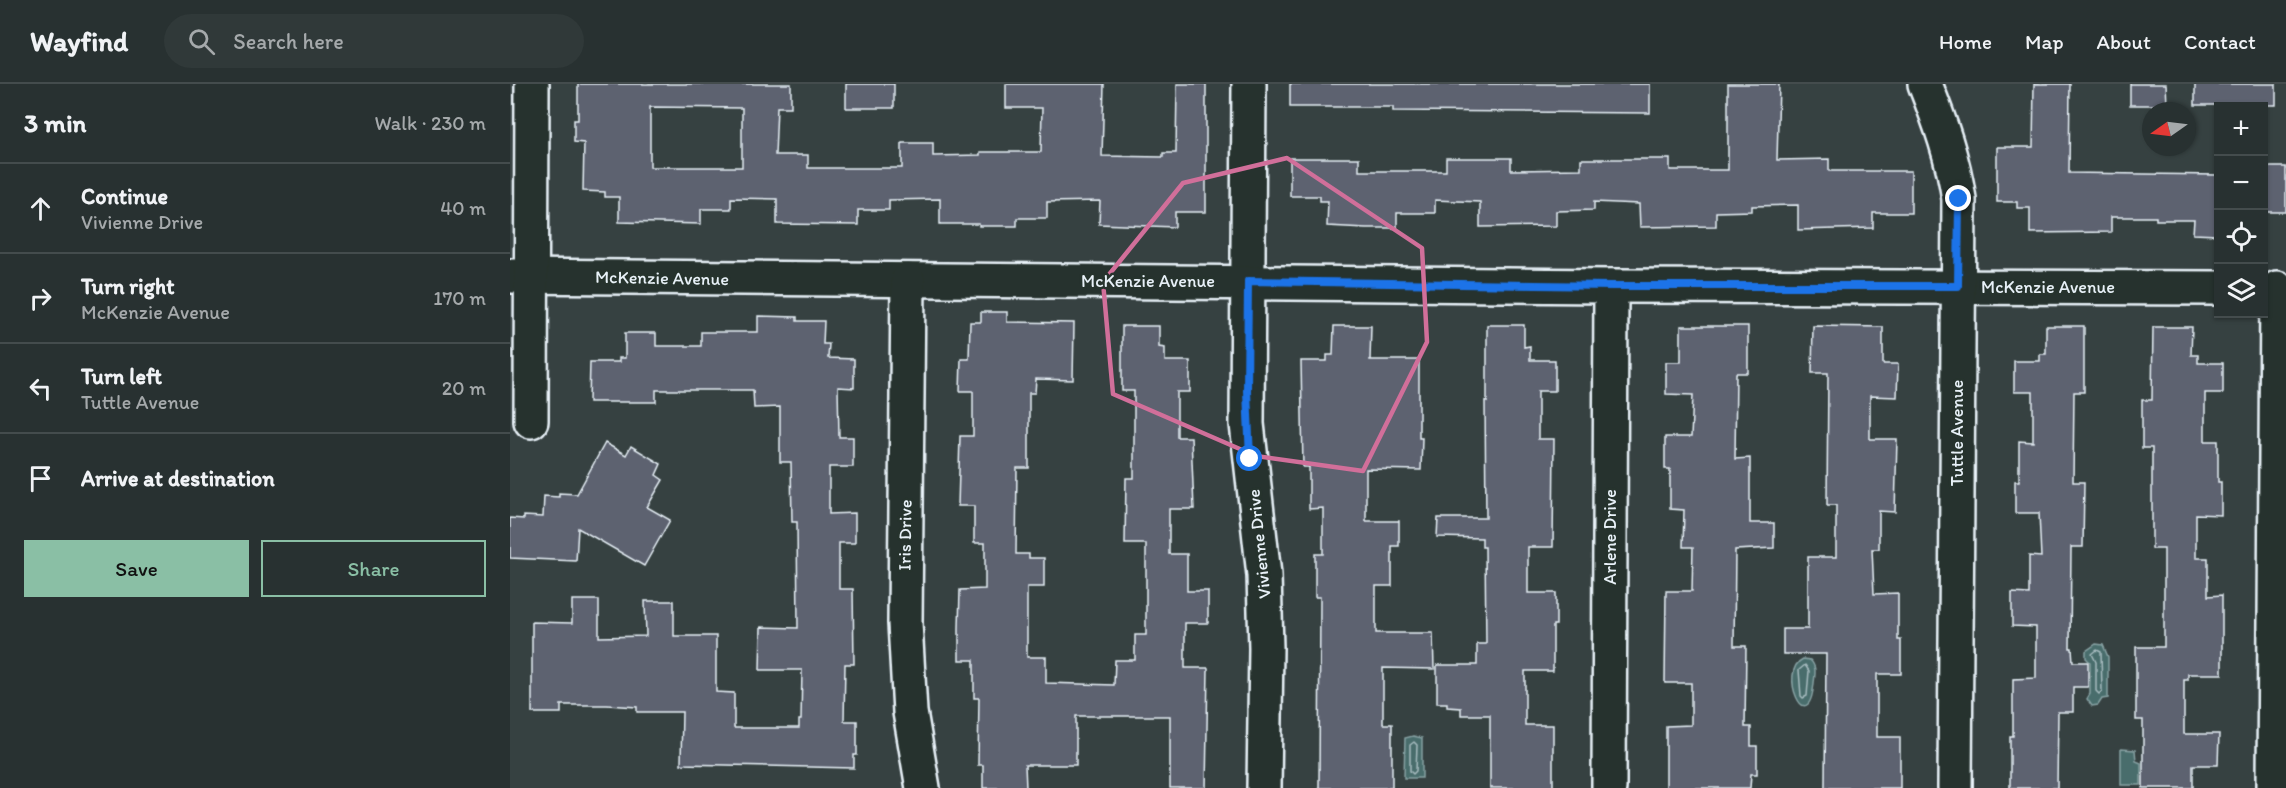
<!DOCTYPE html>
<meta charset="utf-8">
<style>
:root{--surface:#283131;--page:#303939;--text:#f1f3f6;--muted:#a5a9ab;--line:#444c4d;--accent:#8abfa5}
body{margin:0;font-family:Itim,sans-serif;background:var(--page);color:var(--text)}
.controls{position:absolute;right:18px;top:18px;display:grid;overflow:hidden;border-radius:0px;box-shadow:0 2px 4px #0004}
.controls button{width:54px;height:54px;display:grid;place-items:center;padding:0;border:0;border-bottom:2px solid var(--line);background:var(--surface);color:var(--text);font:30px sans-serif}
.compass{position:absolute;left:1632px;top:18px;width:54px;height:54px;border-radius:50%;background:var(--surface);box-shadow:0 2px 4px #0004;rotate:256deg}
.stop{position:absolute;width:18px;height:18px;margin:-14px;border:4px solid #1a73e8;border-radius:50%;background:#fff}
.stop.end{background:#1a73e8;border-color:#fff;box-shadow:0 2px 6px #0008}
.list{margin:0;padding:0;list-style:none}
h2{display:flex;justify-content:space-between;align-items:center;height:78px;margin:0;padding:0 24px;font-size:26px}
h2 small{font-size:20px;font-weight:400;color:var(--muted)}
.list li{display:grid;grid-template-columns:39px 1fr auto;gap:18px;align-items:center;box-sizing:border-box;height:90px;padding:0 24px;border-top:2px solid var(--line)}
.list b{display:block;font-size:22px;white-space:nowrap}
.list p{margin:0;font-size:20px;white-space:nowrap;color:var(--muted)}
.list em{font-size:20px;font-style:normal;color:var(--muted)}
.actions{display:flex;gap:12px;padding:18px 24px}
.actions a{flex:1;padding:14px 0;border:2px solid var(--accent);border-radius:0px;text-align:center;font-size:21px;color:var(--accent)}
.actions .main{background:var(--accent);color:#111}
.icon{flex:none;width:33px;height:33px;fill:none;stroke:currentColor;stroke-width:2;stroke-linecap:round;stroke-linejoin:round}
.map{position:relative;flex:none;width:1776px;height:704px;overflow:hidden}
header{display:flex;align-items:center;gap:36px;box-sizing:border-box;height:84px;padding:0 30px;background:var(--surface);border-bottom:2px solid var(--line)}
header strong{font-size:28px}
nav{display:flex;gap:33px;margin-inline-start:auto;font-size:21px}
.search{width:420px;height:54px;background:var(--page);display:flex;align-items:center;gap:15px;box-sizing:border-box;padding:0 21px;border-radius:33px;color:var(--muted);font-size:22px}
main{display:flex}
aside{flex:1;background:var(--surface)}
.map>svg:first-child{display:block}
.water{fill:#486d6c;stroke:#88a2a4;stroke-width:1.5}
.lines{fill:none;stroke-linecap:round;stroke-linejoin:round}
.shore{stroke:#a8bcc0;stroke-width:1.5}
.building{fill:#5d6270;stroke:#e8f1f8;stroke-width:1.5;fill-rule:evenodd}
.street-casing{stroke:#e8f1f8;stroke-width:38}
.secondary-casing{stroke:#e8f1f8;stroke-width:38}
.street{stroke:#26332d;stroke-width:33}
.secondary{stroke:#26332d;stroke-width:33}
.route{stroke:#1a73e8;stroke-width:8}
.marked{fill:none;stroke:#d16f9a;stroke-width:4.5;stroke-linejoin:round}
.labels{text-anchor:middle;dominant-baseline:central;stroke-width:5;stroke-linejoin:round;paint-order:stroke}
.street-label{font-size:18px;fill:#e8f1f8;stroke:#26332d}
</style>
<header>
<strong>Wayfind</strong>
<div class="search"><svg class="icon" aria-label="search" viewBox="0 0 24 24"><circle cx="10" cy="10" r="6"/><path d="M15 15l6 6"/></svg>Search here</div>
<nav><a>Home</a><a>Map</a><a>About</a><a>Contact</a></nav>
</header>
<main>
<aside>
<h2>3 min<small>Walk · 230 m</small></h2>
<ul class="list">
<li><svg class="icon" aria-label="ahead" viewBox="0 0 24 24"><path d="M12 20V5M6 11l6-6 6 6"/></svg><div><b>Continue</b><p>Vivienne Drive</p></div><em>40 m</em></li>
<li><svg class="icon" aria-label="right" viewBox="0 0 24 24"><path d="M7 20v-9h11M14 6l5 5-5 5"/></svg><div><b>Turn right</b><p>McKenzie Avenue</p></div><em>170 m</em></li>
<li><svg class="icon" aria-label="left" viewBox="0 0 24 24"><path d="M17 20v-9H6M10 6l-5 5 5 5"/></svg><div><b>Turn left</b><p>Tuttle Avenue</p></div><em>20 m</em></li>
<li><svg class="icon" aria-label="arrive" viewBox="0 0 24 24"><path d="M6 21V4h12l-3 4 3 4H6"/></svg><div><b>Arrive at destination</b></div></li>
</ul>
<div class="actions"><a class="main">Save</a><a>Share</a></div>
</aside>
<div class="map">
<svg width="1776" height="704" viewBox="0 0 1776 704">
<rect width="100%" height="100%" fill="#364141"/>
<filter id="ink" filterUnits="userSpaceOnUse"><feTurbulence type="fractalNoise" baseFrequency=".0167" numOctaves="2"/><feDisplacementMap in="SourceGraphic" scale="12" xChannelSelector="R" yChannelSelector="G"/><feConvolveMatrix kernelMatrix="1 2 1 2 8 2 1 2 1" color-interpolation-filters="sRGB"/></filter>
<g filter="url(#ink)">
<g class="water">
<polygon points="1586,560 1593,561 1598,573 1598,614 1592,615 1588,621 1582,622 1577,615 1580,610 1580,578 1576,574 1576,567"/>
<path d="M1293,575l7,1c7,7 5,14 4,23 -6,58 -37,-12 -11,-24z"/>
<polygon points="903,652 912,654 912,694 894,694 895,654"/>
<polygon points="1611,665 1625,666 1626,677 1631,679 1631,701 1611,701"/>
</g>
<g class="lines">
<g class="shore">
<polygon points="1587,566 1591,568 1592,607 1589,610 1586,607 1586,578 1582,570"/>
<polygon points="1295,581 1299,587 1297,612 1293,614 1291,612 1289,586"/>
<polygon points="904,658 907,661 906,687 903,690 900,687 900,661"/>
</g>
</g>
<g class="building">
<path d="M68,0h213v23h-14l-2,48h33v13h94v-25h31v13l47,-1v-3h61l1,-44h-36v-24h98l-2,72 61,1v-4h13l1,-69h29v128h-31v15l-76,-3 1,-23 -53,1v16h-30v8h-38v-2h-39v-25l-51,1v10h-31v15l-81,-1v-25l-46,-1v11h-30v15l-82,-2v-25h-14v-5l-22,-1 1,-48 -10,-1v-22h4zM140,23l92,1v59h-92z"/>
<rect x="336" y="0" width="48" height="24"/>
<polygon points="780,0 1140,0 1140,29 883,27 883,23 780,23"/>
<polygon points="1218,0 1269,0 1267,76 1319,75 1319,87 1401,87 1401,129 1363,129 1363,144 1288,146 1288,121 1242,122 1242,127 1206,128 1206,142 1130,143 1129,120 1084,118 1084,126 1046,127 1046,142 970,143 970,118 925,116 925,129 887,129 887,144 856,144 817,142 818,117 810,117 810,112 780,112 780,74 849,74 849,87 936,87 936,74 1001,74 1001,86 1071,85 1071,75 1160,75 1160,86 1218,86"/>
<polygon points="1524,0 1560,0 1559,89 1708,91 1708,151 1683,150 1684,136 1646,136 1646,133 1601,133 1601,148 1520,149 1520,124 1507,124 1507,118 1487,118 1487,63 1523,63"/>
<polygon points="1620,0 1656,0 1657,21 1620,21"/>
<rect x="1685" y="0" width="81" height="21"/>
<rect x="1754" y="83" width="22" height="45"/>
<polygon points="471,228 497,228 497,238 564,239 563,296 526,295 525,309 519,309 519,384 507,384 506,470 519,470 519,474 534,474 534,503 517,503 517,573 536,573 536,599 604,601 605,576 625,576 625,551 636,551 636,460 615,460 616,394 624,394 624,307 612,307 612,242 649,242 649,263 655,264 655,277 680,277 680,308 667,308 667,353 681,353 684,425 659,425 659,470 677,470 677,507 698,507 698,539 675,539 675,584 698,584 696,704 660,704 660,632 566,632 566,681 515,681 516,704 473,704 473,681 468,681 469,614 464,614 464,576 449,576 449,544 450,506 475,505 475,459 464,459 464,422 448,422 450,352 463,352 463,307 450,307 451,275 459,275 460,238 471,238"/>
<polygon points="248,232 287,233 287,237 314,237 313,260 319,260 318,274 344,275 344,304 328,303 329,353 343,353 343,383 319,383 319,430 345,429 345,459 329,459 329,505 343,505 344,580 335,580 334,637 347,637 347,671 344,671 344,684 171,680 172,628 127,628 127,623 97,621 51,621 51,629 22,629 22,538 62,539 62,516 89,516 89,553 136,552 135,517 164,517 164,552 206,552 206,608 224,609 224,644 289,644 289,636 291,636 292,586 250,586 251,543 288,544 287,438 282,438 281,378 270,378 270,323 244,324 243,306 146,306 146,318 79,318 80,278 109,278 109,274 115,274 115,249 146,249 146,262 191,262 191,248 248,248"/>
<polygon points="977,241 1014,241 1014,263 1020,262 1020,276 1045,276 1045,307 1028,307 1028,355 1044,355 1043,463 1018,463 1018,509 1046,509 1046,541 1043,541 1043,587 1015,587 1015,641 1043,641 1043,704 980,704 980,631 951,631 951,624 937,623 937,619 927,619 927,581 967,581 967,560 976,560 975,463 972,463 972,454 927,453 928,434 976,434 975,317 977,318"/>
<polygon points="824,242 861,242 860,276 909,276 909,354 912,354 911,386 856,385 856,437 889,437 889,462 882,462 882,502 866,502 866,549 923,549 924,585 873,584 873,640 882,640 882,704 809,704 810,513 805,513 805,470 813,470 813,424 799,425 799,383 793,383 791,277 817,277 817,271 823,271"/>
<polygon points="1171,242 1238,242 1238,289 1226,289 1225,375 1240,374 1240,439 1264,439 1264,464 1225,466 1224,562 1236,562 1235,643 1241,643 1241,662 1247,662 1247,690 1241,690 1240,704 1156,704 1156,642 1181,641 1181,599 1155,599 1156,507 1182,507 1183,463 1173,463 1174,426 1160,425 1160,385 1155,385 1155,353 1181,353 1183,311 1156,310 1156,278 1171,278"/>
<polygon points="1303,242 1373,243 1373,280 1388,280 1387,313 1360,312 1360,355 1387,355 1385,428 1369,427 1369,465 1362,465 1364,510 1388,509 1388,556 1391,556 1391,590 1367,590 1367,653 1390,653 1390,704 1315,704 1316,570 1273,570 1273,545 1298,545 1298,473 1326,473 1326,421 1317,421 1318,289 1302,289"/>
<polygon points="1536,242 1574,242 1574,308 1564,308 1563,398 1574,398 1573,463 1561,463 1560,564 1562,564 1563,578 1578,578 1578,603 1563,603 1563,628 1548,628 1547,704 1500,704 1500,652 1503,652 1503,595 1526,594 1526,543 1502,542 1502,509 1519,510 1519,472 1531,473 1529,429 1505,429 1505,397 1509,397 1509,357 1523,358 1523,308 1504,308 1504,277 1530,277 1530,270 1536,270"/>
<polygon points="1643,243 1682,243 1681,271 1688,271 1688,279 1713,279 1713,309 1695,309 1695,357 1708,357 1708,398 1711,398 1711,431 1686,430 1686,474 1698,474 1698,512 1712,511 1712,590 1678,590 1678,596 1674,596 1674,650 1709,650 1708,681 1683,681 1683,704 1633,704 1633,636 1626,636 1626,563 1654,563 1654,465 1642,465 1642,364 1632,364 1632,316 1642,316"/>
<polygon points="95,359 116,371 121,362 151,380 146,391 153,396 137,423 160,436 134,482 68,444 66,477 0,474 0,434 14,435 14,432 33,433 34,412 49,413 49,409 67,410"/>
</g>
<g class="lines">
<defs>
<g id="street">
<polyline points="739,0 737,340 754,491 756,564 754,704"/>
<polyline points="0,192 1101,202 1708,204"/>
<polyline points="398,196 395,539 400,628 413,704"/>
<polyline points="21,337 22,0"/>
<polyline points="1099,704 1101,202"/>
<polyline points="1764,704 1767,204"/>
</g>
<path id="secondary" d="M1415,0c15,38 28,74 34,115l-4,589"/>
</defs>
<use href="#street" class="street-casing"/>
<use href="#secondary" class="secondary-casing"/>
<use href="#street" class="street"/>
<use href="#secondary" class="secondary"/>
</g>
</g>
<g class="lines" filter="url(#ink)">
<polyline class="route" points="740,375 737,307 738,197 1101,202 1448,202 1449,115"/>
</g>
<path class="marked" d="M777,74l135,90 5,94 -64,129 -107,-15 -143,-62 -10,-112 80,-99z"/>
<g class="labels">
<g class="street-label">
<text transform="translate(152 194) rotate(1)">McKenzie Avenue</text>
<text x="638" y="197">McKenzie Avenue</text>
<text x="1538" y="203">McKenzie Avenue</text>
<text transform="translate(1447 349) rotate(-90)">Tuttle Avenue</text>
<text transform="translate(395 451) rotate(-89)">Iris Drive</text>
<text transform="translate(1100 453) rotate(-90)">Arlene Drive</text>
<text transform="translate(749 460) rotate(-96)">Vivienne Drive</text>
</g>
</g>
</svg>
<div class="controls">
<button>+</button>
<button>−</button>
<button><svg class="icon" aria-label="locate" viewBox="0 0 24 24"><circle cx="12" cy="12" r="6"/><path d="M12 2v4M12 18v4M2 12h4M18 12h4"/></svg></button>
<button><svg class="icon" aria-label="layers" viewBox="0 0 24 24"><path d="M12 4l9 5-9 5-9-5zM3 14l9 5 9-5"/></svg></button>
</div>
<svg class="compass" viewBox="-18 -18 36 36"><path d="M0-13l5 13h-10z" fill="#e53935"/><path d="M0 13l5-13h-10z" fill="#a5a9ab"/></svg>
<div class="stop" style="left:740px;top:375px"></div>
<div class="stop end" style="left:1449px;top:115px"></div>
</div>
</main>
